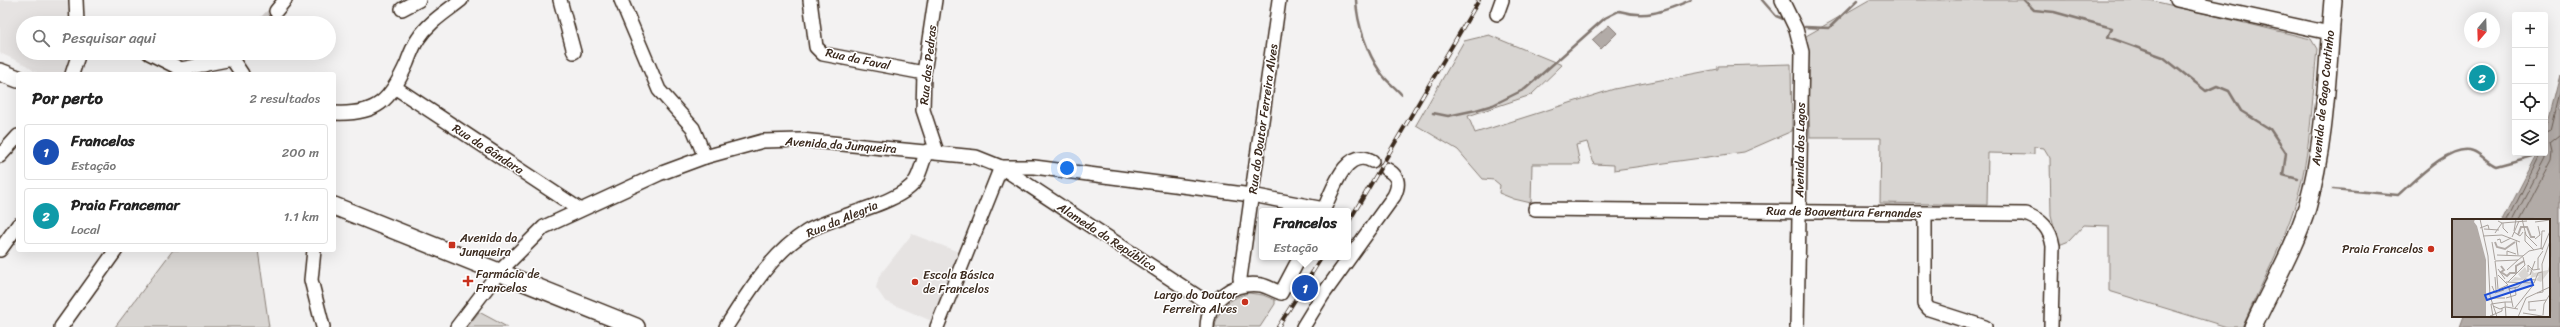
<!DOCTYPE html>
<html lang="pt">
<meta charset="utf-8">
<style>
:root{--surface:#fff;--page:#f6f6f6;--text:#222;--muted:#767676;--line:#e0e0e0;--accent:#0b8043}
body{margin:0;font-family:Sriracha,sans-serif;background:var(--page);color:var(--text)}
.controls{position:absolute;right:12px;top:12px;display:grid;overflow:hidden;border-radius:4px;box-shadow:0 4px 16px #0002}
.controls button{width:36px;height:36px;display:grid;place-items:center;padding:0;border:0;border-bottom:1px solid var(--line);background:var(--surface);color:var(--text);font:20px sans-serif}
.compass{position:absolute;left:2464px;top:12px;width:36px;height:36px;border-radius:50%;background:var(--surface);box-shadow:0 4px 16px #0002;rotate:199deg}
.you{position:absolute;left:1067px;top:168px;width:14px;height:14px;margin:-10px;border:3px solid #fff;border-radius:50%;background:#1a73e8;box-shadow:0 0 0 6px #1a73e833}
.badge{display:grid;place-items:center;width:26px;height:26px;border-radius:50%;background:var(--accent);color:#fff;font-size:13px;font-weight:700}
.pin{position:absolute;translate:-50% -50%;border:2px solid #fff;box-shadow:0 1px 4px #0006}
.popup{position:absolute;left:1259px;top:208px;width:92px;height:52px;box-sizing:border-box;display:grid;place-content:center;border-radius:4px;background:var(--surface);filter:drop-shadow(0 1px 3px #0005);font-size:13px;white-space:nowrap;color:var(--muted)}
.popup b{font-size:15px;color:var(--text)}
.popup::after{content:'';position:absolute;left:50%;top:100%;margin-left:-8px;border:8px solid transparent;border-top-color:var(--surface)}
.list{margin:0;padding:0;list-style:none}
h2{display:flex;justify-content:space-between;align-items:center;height:52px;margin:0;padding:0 16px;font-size:17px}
h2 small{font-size:13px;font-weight:400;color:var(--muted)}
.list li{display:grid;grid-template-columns:26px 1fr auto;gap:12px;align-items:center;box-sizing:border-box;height:56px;margin:0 8px 8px;padding:0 8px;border:1px solid var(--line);border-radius:4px}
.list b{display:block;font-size:15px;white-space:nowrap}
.list p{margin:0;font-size:13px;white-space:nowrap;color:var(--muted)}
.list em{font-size:13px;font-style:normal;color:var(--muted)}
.icon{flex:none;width:22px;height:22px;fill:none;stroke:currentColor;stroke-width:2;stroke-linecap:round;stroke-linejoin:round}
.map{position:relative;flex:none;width:2560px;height:327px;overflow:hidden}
.search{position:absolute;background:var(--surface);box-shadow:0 4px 16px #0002;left:16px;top:16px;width:320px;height:44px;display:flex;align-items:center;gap:10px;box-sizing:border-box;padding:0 14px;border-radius:22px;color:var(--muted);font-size:15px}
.panel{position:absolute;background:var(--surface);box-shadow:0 4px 16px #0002;left:16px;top:72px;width:320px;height:180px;border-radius:4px}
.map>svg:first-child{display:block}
.built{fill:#e6e3e2}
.green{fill:#d8d5d2;stroke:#8a8078}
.water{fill:#b2aba7;stroke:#827770}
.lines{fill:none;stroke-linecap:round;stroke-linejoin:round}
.shore{stroke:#6b5e55;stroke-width:1}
.stream{stroke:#827770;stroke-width:2.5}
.minor-tunnel{stroke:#cecac8;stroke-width:13;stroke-dasharray:13 6;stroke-linecap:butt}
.minor-casing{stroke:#3b2a1e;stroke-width:16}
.major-casing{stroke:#3b2a1e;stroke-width:20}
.minor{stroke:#fff;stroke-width:13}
.major{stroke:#fff;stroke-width:17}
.rail-casing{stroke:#3b2a1e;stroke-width:4}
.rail{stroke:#fff;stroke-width:2.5;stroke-dasharray:8;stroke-linecap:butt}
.poi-dot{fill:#c8321e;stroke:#fff;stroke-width:1.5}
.labels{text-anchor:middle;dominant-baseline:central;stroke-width:3;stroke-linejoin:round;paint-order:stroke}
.street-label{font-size:12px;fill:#3b2a1e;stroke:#fff}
.poi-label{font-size:12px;fill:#3b2a1e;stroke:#fff;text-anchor:start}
.inset-river{fill:none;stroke:#b2aba7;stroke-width:2}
.inset-road{fill:none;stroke:#a9a29d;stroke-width:1}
.view{fill:#1d4ed8;fill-opacity:0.15;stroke:#1d4ed8;stroke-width:2}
.inset-edge{fill:none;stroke:#3b2a1e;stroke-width:2}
</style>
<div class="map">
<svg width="2560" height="327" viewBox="0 0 2560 327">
<rect width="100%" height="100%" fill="#f3f2f2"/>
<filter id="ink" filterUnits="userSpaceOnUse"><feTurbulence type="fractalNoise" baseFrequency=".025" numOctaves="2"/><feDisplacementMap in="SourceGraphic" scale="8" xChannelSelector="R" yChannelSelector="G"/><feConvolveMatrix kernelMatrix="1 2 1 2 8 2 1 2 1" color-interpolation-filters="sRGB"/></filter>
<g filter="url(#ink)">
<g class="built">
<polygon points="0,0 68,0 70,23 23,23 23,53 71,53 63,74 38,74 26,65 0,53"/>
<polygon points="912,234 964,254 934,322 885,301 876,288 879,276"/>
</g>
<g class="green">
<path d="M1869,0h280l162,39 6,10c-5,50 -6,104 -21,153 -13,43 -36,84 -54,125h-15l-118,-36v-65l-25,-1 -15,16 -10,4 -8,-30 -1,-57 -6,-10 -10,-1v7l-46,-1 -1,52 -107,-2 1,-65h-71l-4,-102z"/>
<polygon points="1489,35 1562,65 1531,95 1468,116 1475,133 1614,89 1718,69 1718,66 1791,64 1792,131 1744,152 1614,170 1614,165 1594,164 1587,142 1576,145 1580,164 1532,164 1531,203 1514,199 1499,193 1500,185 1494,180 1483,179 1458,150 1416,125 1464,41"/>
<polygon points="173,250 258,250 269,327 115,327"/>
<path d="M1249,293l14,2 12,5v4l-15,23h-45c3,-19 16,-30 34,-34z"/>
<polygon points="479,312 507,327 467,327"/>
</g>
<g class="water">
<polygon points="1609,25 1617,33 1601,49 1592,40"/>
<polygon points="2560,75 2560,327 2460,327 2464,316 2549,316 2549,220 2503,220 2538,153 2545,153 2545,134"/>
</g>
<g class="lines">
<g class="shore">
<polyline points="2545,133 2551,130 2560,93"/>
<polyline points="2508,220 2541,153"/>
<polyline points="2513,220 2545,159 2545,149"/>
<polyline points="2520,220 2551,161 2552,153 2550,144 2560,136"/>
</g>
<g class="stream">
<path d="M1356,0c1,24 11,53 25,73 5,8 14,14 20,21"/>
<polyline points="1762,0 1776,16 1786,20"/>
<polyline points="2024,0 2034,10 2054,12 2112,28 2108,37 2163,57 2206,91 2217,86 2229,91 2241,111 2270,129 2286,153 2283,175 2298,179"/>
<polyline points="1805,27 1829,28 1858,0"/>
<path d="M1433,113l15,3 28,-6 17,-5 32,-16 80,-71 14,-7c28,8 45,0 72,-11"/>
<path d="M2333,189l65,6c15,-13 53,-53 75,-44 8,3 15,12 23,15l41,-11"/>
</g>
<polyline class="minor-tunnel" points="264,23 276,11"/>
<defs>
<g id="minor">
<polyline points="76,0 77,23"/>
<polyline points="560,0 574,52"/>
<polyline points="621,0 659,90 693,128 705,157"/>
<polyline points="810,0 816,47 823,54 924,73"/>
<polyline points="935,0 924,73 923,110 937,152"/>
<polyline points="1782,0 1796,29 1802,52 1797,327"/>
<polyline points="2177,0 2330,33"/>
<polyline points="402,9 419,0"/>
<polyline points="276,11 285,0"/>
<polyline points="1497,14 1502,0"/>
<polyline points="149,53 181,69 185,74"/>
<polyline points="199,53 204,65"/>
<polyline points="181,69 232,59 242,74"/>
<polyline points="72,74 79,53"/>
<polyline points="396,88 579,209"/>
<path d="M334,113c43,2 56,-12 73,-50 3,-8 6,-17 11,-24 11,-17 28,-27 43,-39"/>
<polyline points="0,156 18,136"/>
<polyline points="1001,167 1034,167 1252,195 1324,209"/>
<path d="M1535,209l490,5c17,6 25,14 28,32l-2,81"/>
<path d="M1323,211c9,-18 22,-65 49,-50"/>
<polyline points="1925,214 1925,304 1929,309 1985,327"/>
<polyline points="0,250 18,225"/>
<polyline points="314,250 311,280 323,327"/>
<polyline points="1241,285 1240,278 1279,0"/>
<polyline points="61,327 116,250"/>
<polyline points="457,327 499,272 544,227 659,174 705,157 763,141 801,140 976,157 1001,167 1212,306"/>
<path d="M726,327c22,-34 45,-73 80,-95 25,-16 96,-28 110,-52 5,-9 7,-20 11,-29"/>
<polyline points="937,327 1001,167"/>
<path d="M1207,327c1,-28 27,-46 54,-42 6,1 14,6 20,8l19,-36"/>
<path d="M1303,327l19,-31 72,-100c6,-12 5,-20 -8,-27"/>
</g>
<g id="major">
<polyline points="0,72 18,79"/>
<polyline points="334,206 636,327"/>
<path d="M2253,327c18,-39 41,-78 54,-119 19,-67 20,-139 26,-208"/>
</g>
</defs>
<use href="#minor" class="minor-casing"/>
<use href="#major" class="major-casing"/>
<use href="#minor" class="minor"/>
<use href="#major" class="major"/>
<defs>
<g id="rail">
<polyline points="1348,223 1479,0"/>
<polyline points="1278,327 1322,257"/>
</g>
</defs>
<use href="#rail" class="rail-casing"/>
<use href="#rail" class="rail"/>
</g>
</g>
<g class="poi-dot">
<rect x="448" y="241" width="8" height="8" rx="2"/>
<circle cx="2431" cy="249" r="4"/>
<path d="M466 275h4v4h4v4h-4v4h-4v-4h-4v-4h4z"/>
<circle cx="915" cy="282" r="4"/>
<circle cx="1245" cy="302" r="4"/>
</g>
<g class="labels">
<g class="street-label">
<text transform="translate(858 59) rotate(12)">Rua da Faval</text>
<text transform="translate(928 65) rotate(-84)">Rua das Pedras</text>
<text transform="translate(2323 98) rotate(-84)">Avenida de Gago Coutinho</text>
<text transform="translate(1263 119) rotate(-82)">Rua do Doutor Ferreira Alves</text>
<text transform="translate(841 145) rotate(4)">Avenida da Junqueira</text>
<text transform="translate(488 149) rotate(33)">Rua da Gândara</text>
<text transform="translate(1800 150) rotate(-89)">Avenida dos Lagos</text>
<text transform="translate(1844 212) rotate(1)">Rua de Boaventura Fernandes</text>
<text transform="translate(842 219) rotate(-23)">Rua da Alegria</text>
<text transform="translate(1107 237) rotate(33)">Alameda da República</text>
</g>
<g class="poi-label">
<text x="460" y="238">Avenida da<tspan x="460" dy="14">Junqueira</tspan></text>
<text x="2423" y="249" text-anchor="end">Praia Francelos</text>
<text x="476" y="274">Farmácia de<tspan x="476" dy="14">Francelos</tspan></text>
<text x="923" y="275">Escola Básica<tspan x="923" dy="14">de Francelos</tspan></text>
<text x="1237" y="295" text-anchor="end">Largo do Doutor<tspan x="1237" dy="14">Ferreira Alves</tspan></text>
</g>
</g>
<g transform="translate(2452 219)">
<rect width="98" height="98" fill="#f3f2f2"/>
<path d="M98,43v8l-9,12 -5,-2 3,-4 -9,2 2,-4 -9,6 -12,1 4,-4 6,1 -3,-4 7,-7 4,8 2,-4 -3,-2 2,-1 4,5 14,-3z" fill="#d8d5d2"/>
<path d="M0,0h23l-1,3 3,4 9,34v57h-34z" fill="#b2aba7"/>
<path class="inset-river" d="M66,16l3,-8h6l4,10h4M43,23l2,5 8,2 10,-7M49,47l3,4 -3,2 6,4 3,-3h6v-7l8,-5"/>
<path class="inset-road" d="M28,0l8,37 2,40 7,21M70,0l4,16 11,11M83,3l15,-2M50,4l25,-2M51,4v5l5,5M28,9l8,-3 1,4M32,10l15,1M62,12l2,-12M62,13l6,4 3,-4M73,13v9l9,9M43,14l7,-10 -4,-2M31,17l19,-1 18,7M60,18l7,-16M83,20l5,-4 -2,-9M45,21l3,-1 1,4 10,-5M64,21l2,15M40,23l3,18M89,30l1,-18h3M90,31l8,-19M45,36l26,1M55,36v-4l9,3M43,42l2,16M43,42l23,-1 11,-9 14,-3M46,50l7,10M86,50v-11l5,-7M55,51l11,-10M76,53v-7l5,5 7,-1M46,56l10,10 -9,4M78,56l5,-14M43,58l1,13M45,58l1,12M54,63l28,1M56,63l17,-17 -2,-8M82,64l4,-10 4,-1M40,67l3,7 9,-3M57,68l4,20M56,70l10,-2 7,-8 11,1M85,74l6,-1 -1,-28 8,-23M39,79h14M54,79l10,-3 -1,-7M76,83l18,-2M77,83v8h7M41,87l7,3 5,-2M54,88l12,2M63,89l19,-24M71,94l25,4M91,96l1,-11 6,-10M38,97l12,-5v-3M41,98l-2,-13 14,-2M54,98l-1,-15h7M66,98l8,-19 24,-11"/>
<path class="view" d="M79,60l2,6 -46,15 -2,-5z"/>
<rect width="98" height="98" class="inset-edge"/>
</g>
</svg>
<div class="controls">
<button>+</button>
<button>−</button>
<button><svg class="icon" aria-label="locate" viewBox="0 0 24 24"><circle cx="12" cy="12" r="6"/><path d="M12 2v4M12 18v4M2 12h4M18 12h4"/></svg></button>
<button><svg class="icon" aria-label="layers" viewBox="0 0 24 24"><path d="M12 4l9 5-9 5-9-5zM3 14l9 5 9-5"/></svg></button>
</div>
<svg class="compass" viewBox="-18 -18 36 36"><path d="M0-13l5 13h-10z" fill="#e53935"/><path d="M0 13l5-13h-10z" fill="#767676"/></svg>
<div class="you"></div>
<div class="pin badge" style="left:1305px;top:288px;background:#1a4fb4">1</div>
<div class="popup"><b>Francelos</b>Estação</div>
<div class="pin badge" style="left:2482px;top:78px;background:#0f9aa8">2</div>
<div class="search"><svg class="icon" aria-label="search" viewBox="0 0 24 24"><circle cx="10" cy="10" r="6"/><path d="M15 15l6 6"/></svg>Pesquisar aqui</div>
<section class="panel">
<h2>Por perto<small>2 resultados</small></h2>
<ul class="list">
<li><span class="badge" style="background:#1a4fb4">1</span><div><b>Francelos</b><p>Estação</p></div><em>200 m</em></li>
<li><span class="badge" style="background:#0f9aa8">2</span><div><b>Praia Francemar</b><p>Local</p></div><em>1.1 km</em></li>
</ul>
</section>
</div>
